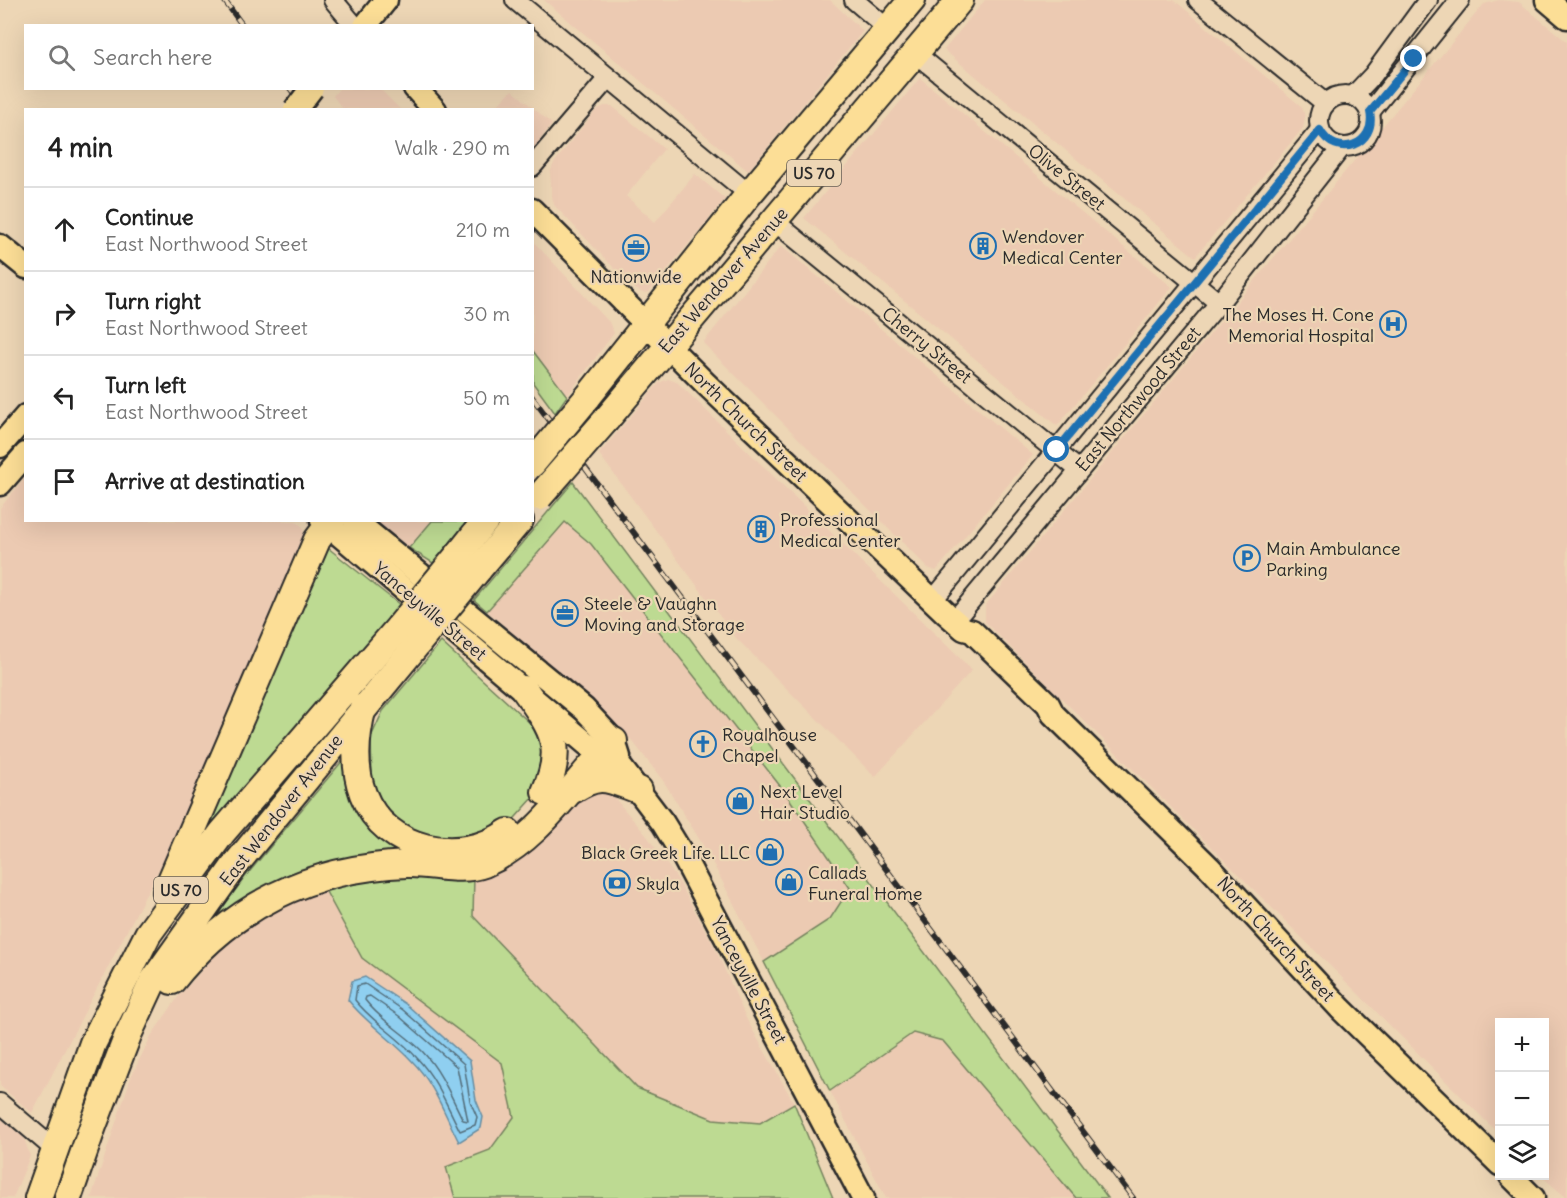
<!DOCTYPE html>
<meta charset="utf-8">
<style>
:root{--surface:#fff;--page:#f6f6f6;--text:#222;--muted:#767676;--line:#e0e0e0}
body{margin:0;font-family:Delius,sans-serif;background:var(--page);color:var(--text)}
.controls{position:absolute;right:18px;bottom:18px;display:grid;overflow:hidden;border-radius:0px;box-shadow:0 6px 24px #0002}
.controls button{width:54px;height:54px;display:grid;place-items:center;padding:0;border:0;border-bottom:2px solid var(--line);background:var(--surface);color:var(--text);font:30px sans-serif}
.stop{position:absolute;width:18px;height:18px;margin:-14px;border:4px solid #1f6fb2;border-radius:50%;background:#fff}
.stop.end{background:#1f6fb2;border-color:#fff;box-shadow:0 2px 6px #0008}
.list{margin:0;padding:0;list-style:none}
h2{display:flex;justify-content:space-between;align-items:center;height:78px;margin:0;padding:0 24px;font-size:26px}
h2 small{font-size:20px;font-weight:400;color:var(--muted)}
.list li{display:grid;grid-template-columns:39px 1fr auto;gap:18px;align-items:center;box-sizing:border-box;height:84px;padding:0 24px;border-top:2px solid var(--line)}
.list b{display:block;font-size:22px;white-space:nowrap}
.list p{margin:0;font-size:20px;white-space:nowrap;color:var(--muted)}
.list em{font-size:20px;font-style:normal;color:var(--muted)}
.icon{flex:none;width:33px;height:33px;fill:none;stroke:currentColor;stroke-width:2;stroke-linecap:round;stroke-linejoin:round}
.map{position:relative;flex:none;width:1567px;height:1198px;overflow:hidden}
.search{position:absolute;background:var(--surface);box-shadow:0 6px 24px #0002;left:24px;top:24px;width:510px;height:66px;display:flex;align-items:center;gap:15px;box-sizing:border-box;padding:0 21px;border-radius:0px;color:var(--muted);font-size:22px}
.panel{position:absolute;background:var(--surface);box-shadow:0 6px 24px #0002;left:24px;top:108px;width:510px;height:414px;border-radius:0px}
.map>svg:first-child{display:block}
.built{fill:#eccab2}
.green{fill:#bdda92;stroke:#74825e;stroke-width:1.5}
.water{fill:#8fcff0;stroke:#678da1;stroke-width:1.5}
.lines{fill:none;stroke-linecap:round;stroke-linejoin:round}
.shore{stroke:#536d7a;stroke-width:1.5}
.minor-casing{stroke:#2b2b2b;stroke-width:22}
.major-casing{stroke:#2b2b2b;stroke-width:27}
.highway-casing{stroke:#2b2b2b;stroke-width:30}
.minor{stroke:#edd6b5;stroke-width:18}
.major{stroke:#fcde96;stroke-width:22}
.highway{stroke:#fcde96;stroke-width:26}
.rail-casing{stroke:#2b2b2b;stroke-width:6}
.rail{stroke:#edd6b5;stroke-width:4;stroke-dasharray:11;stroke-linecap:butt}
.major-bridge-casing{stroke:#2b2b2b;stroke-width:27;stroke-linecap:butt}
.highway-bridge-casing{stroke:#2b2b2b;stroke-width:30;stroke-linecap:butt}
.major-bridge{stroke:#fcde96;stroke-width:22}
.highway-bridge{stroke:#fcde96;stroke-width:26}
.route{stroke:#1f6fb2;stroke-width:8}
.labels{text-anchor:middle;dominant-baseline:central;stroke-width:4.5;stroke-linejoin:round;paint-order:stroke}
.shield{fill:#edd6b5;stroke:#655e54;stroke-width:1.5}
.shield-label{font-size:16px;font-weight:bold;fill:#2b2b2b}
.street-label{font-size:18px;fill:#2b2b2b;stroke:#edd6b5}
.poi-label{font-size:18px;fill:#2b2b2b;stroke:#edd6b5;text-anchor:start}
</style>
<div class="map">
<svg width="1567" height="1198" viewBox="0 0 1567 1198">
<rect width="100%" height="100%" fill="#edd6b5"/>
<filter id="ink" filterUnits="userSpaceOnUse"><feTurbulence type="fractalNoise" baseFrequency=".0167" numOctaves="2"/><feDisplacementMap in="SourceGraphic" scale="12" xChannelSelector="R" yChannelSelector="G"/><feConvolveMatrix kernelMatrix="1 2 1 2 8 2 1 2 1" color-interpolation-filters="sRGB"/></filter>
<g filter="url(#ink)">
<g class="built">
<polygon points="544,0 830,0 863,31 748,171"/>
<polygon points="985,0 1174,0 1302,107 1305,117 1303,128 1195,257 944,50"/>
<polygon points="1499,0 1519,2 1567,42 1567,1198 1541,1176 1544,1176 1544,1022 1500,1022 1499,1134 985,622 985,606 1484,4"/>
<polygon points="920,78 1172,287 1057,426 804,218"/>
<polygon points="339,89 380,89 400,109 343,109 333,96"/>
<polygon points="512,90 552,124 533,149 532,110 494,109"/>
<polygon points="604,106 612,106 664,149 626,196 655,222 695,174 725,199 649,292 643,293 632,287 554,205 552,196 550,173 554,163 596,110"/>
<polygon points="532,240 609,322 614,333 567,396 533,351"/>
<polygon points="781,246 1033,455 936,571 928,568 703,343"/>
<polygon points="668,379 677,382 972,670 875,777 736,638 599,454 659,383"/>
<polygon points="25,478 26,520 295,521 303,527 305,547 218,756 32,1113 0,1086 0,508"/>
<polygon points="376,521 432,521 409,548"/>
<polygon points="565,522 591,544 784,791 850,888 830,919 764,962 706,850 664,782 634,743 601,709 487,611"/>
<polygon points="606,788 647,836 678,880 715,948 747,1020 794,1103 760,1123 713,1119 637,1088 473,916 474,877 504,869 531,852 580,795"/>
<polygon points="324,888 362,958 502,1063 514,1117 490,1150 446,1167 455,1198 91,1198 131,1077 151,1036 179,996 218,952 252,925 283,905"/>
<polygon points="914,1033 943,1041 1076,1198 886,1198 830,1091"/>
<polygon points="0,1118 24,1138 30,1156 13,1198 0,1198"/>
</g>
<g class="green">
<polygon points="533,351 567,396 555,413 533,383"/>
<polygon points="573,482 1108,1198 1076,1198 943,1041 913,1033 830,1091 764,962 830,919 850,888 784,791 591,544 565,522 487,611 474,600"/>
<polygon points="432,521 468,521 433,563 409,548"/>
<polygon points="328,548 400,605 186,866 321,558"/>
<polygon points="441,642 542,734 544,779 533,798 506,828 463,844 415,834 395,819 380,800 372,778 371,737 383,711"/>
<polygon points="354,747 354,766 420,854 391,856 200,938 245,877"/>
<polygon points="387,873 474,877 473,916 637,1088 713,1119 760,1123 794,1103 833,1198 455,1198 446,1167 490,1150 514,1117 502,1063 362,958 324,888"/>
</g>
<path class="water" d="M365,977l42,28 63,56 6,39 7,17 -2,11 -22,14c-14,-27 -25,-59 -47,-81 -20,-22 -45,-37 -64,-61l4,-19z"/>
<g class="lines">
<g class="shore">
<path d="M365,984l38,26 61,54 6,37 7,16 -2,8 -15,6c-13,-25 -23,-52 -43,-73 -19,-22 -44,-35 -62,-58l2,-14z"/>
<path d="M366,997l4,-1 29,20 58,51 11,54 -5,-1c-12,-24 -22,-49 -41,-69 -18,-18 -41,-30 -57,-51z"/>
</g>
<defs>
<g id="minor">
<polyline points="333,0 355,26"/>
<polyline points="515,0 749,194"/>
<polyline points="854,0 888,29"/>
<polyline points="1198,0 1325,103"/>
<polyline points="915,53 1219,303"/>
<circle cx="1345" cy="121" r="26"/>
<polyline points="1353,96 1373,75 1428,0"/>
<polyline points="1370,112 1460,0"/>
<polyline points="532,167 608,78"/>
<polyline points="774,221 1079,470"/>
<polyline points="933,600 1320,130"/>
<polyline points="954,621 1219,303 1342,147"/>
<polyline points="0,1103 54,1149"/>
</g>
<g id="major">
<polyline points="1547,0 1567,17"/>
<polyline points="365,26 386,0"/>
<polyline points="415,88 435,110"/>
<polyline points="532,210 706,384 947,614 964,629 972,631 1048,704 1053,714 1209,867 1341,1009 1500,1164"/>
<polyline points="0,246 26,267"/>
<polyline points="0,446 26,416"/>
<polyline points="0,484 26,454"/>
<polyline points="322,520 587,744 622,769 663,823 682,854 863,1198"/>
<polyline points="354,520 584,709 614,741 619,757"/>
<polyline points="1511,1176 1533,1198"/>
</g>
<g id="highway">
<polyline points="587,398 749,194 912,0"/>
<polyline points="606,420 960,0"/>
<polyline points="459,554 486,520"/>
<polyline points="478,570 520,520"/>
<path d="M524,689c27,39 42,56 21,103"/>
<path d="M363,707c-7,27 -10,60 0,87 22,58 98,72 145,38"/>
<path d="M573,790c29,-19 36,-10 66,0"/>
<polyline points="166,892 317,540 332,520"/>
<path d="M172,981c61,-76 138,-113 235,-117 24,-1 53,9 77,0 56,-24 88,-81 130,-123"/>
<polyline points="38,1198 93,1043 148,934 222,833 399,627"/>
<polyline points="68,1198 93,1126 128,1035 153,981 236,864 419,642"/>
</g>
</defs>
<use href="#minor" class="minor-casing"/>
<use href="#major" class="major-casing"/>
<use href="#highway" class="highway-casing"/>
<use href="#minor" class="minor"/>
<use href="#major" class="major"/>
<use href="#highway" class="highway"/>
<defs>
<g id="rail">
<polyline points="224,0 243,26"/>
<polyline points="290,88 306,110"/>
<polyline points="532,397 1133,1198"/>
</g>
</defs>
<use href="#rail" class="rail-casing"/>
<use href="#rail" class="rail"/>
<defs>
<polyline id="major-bridge" points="295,110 312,88"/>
<g id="highway-bridge">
<polyline points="532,464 587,398"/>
<polyline points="539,497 606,420"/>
<polyline points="399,627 459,554"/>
<polyline points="419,642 478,570"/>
</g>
</defs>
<use href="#major-bridge" class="major-bridge-casing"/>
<use href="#highway-bridge" class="highway-bridge-casing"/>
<use href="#major-bridge" class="major-bridge"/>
<use href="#highway-bridge" class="highway-bridge"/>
</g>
</g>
<g class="lines" filter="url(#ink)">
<path class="route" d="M1057,450l263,-320c16,30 57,15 50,-18l44,-53"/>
</g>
<defs>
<symbol id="building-ring" viewBox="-11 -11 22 22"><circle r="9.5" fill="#edd6b5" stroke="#1f6fb2" stroke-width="1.5"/><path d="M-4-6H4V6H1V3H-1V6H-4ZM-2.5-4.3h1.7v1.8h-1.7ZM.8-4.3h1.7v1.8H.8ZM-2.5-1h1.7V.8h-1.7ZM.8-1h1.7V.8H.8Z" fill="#1f6fb2"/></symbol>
<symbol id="office-ring" viewBox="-11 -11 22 22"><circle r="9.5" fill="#edd6b5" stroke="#1f6fb2" stroke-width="1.5"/><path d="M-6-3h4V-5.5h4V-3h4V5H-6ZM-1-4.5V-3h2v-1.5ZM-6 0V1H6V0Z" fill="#1f6fb2"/></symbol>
<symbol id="hospital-ring" viewBox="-11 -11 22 22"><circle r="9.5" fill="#edd6b5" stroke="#1f6fb2" stroke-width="1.5"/><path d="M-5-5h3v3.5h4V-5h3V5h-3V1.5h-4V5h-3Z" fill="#1f6fb2"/></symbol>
<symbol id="parking-ring" viewBox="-11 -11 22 22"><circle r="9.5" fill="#edd6b5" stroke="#1f6fb2" stroke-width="1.5"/><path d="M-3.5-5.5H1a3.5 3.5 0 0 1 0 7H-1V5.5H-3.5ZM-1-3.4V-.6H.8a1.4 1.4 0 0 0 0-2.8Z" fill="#1f6fb2"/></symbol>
<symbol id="church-ring" viewBox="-11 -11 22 22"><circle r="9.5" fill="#edd6b5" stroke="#1f6fb2" stroke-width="1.5"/><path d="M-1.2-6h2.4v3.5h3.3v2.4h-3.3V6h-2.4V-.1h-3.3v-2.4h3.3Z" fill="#1f6fb2"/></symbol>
<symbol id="shop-ring" viewBox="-11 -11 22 22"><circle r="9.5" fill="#edd6b5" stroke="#1f6fb2" stroke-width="1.5"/><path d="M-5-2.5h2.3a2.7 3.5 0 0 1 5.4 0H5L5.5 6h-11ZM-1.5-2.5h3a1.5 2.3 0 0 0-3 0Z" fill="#1f6fb2"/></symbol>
<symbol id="bank-ring" viewBox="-11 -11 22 22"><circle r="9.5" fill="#edd6b5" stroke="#1f6fb2" stroke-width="1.5"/><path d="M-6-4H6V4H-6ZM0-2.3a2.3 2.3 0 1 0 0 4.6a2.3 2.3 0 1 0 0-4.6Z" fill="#1f6fb2"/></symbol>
</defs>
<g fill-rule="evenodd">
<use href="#building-ring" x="968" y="231" width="30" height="30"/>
<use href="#office-ring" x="621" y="233" width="30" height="30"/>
<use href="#hospital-ring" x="1378" y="309" width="30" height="30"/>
<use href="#building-ring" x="746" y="514" width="30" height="30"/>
<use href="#parking-ring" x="1232" y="543" width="30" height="30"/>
<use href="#office-ring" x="550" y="598" width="30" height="30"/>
<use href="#church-ring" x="688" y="729" width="30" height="30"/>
<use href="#shop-ring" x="725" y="786" width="30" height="30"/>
<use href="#shop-ring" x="755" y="837" width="30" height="30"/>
<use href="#shop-ring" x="774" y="867" width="30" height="30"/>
<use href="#bank-ring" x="602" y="868" width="30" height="30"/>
</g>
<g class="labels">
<g class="shield">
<rect x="787" y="160" width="54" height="26" rx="4.5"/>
<rect x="154" y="877" width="54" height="26" rx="4.5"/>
</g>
<g class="shield-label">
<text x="814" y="173">US 70</text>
<text x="181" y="890">US 70</text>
</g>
<g class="street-label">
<text transform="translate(1067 177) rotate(39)">Olive Street</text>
<text transform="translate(723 280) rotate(-49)">East Wendover Avenue</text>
<text transform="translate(927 345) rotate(39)">Cherry Street</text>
<text transform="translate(1138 399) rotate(-50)">East Northwood Street</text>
<text transform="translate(746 422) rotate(44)">North Church Street</text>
<text transform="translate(430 611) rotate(40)">Yanceyville Street</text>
<text transform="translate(281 810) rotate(-52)">East Wendover Avenue</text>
<text transform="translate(1276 939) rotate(47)">North Church Street</text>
<text transform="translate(749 980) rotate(62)">Yanceyville Street</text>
</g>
<g class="poi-label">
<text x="1002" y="236">Wendover<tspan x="1002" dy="21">Medical Center</tspan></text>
<text x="636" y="276" text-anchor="middle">Nationwide</text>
<text x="1374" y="314" text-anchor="end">The Moses H. Cone<tspan x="1374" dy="21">Memorial Hospital</tspan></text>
<text x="780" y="519">Professional<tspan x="780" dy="21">Medical Center</tspan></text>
<text x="1266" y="548">Main Ambulance<tspan x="1266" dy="21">Parking</tspan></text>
<text x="584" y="603">Steele &amp; Vaughn<tspan x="584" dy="21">Moving and Storage</tspan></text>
<text x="722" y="734">Royalhouse<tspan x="722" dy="21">Chapel</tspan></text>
<text x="760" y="791">Next Level<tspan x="760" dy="21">Hair Studio</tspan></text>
<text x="750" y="852" text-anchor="end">Black Greek Life. LLC</text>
<text x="808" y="872">Callads<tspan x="808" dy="21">Funeral Home</tspan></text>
<text x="636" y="883">Skyla</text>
</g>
</g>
</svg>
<div class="controls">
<button>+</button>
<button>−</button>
<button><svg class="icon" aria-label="layers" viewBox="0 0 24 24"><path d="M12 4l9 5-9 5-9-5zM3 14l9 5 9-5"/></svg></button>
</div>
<div class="stop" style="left:1057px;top:450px"></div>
<div class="stop end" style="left:1414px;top:59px"></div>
<div class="search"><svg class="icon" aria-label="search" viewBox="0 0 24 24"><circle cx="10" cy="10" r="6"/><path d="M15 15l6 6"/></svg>Search here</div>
<section class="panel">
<h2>4 min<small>Walk · 290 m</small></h2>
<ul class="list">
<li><svg class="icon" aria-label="ahead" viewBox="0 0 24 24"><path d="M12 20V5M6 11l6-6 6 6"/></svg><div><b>Continue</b><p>East Northwood Street</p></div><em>210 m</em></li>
<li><svg class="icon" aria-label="right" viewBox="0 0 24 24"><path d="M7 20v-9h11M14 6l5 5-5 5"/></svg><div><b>Turn right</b><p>East Northwood Street</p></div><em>30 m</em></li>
<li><svg class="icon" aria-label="left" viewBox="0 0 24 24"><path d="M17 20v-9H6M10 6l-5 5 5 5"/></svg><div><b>Turn left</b><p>East Northwood Street</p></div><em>50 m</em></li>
<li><svg class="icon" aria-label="arrive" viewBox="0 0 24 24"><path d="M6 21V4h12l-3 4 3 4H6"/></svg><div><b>Arrive at destination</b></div></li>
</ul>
</section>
</div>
